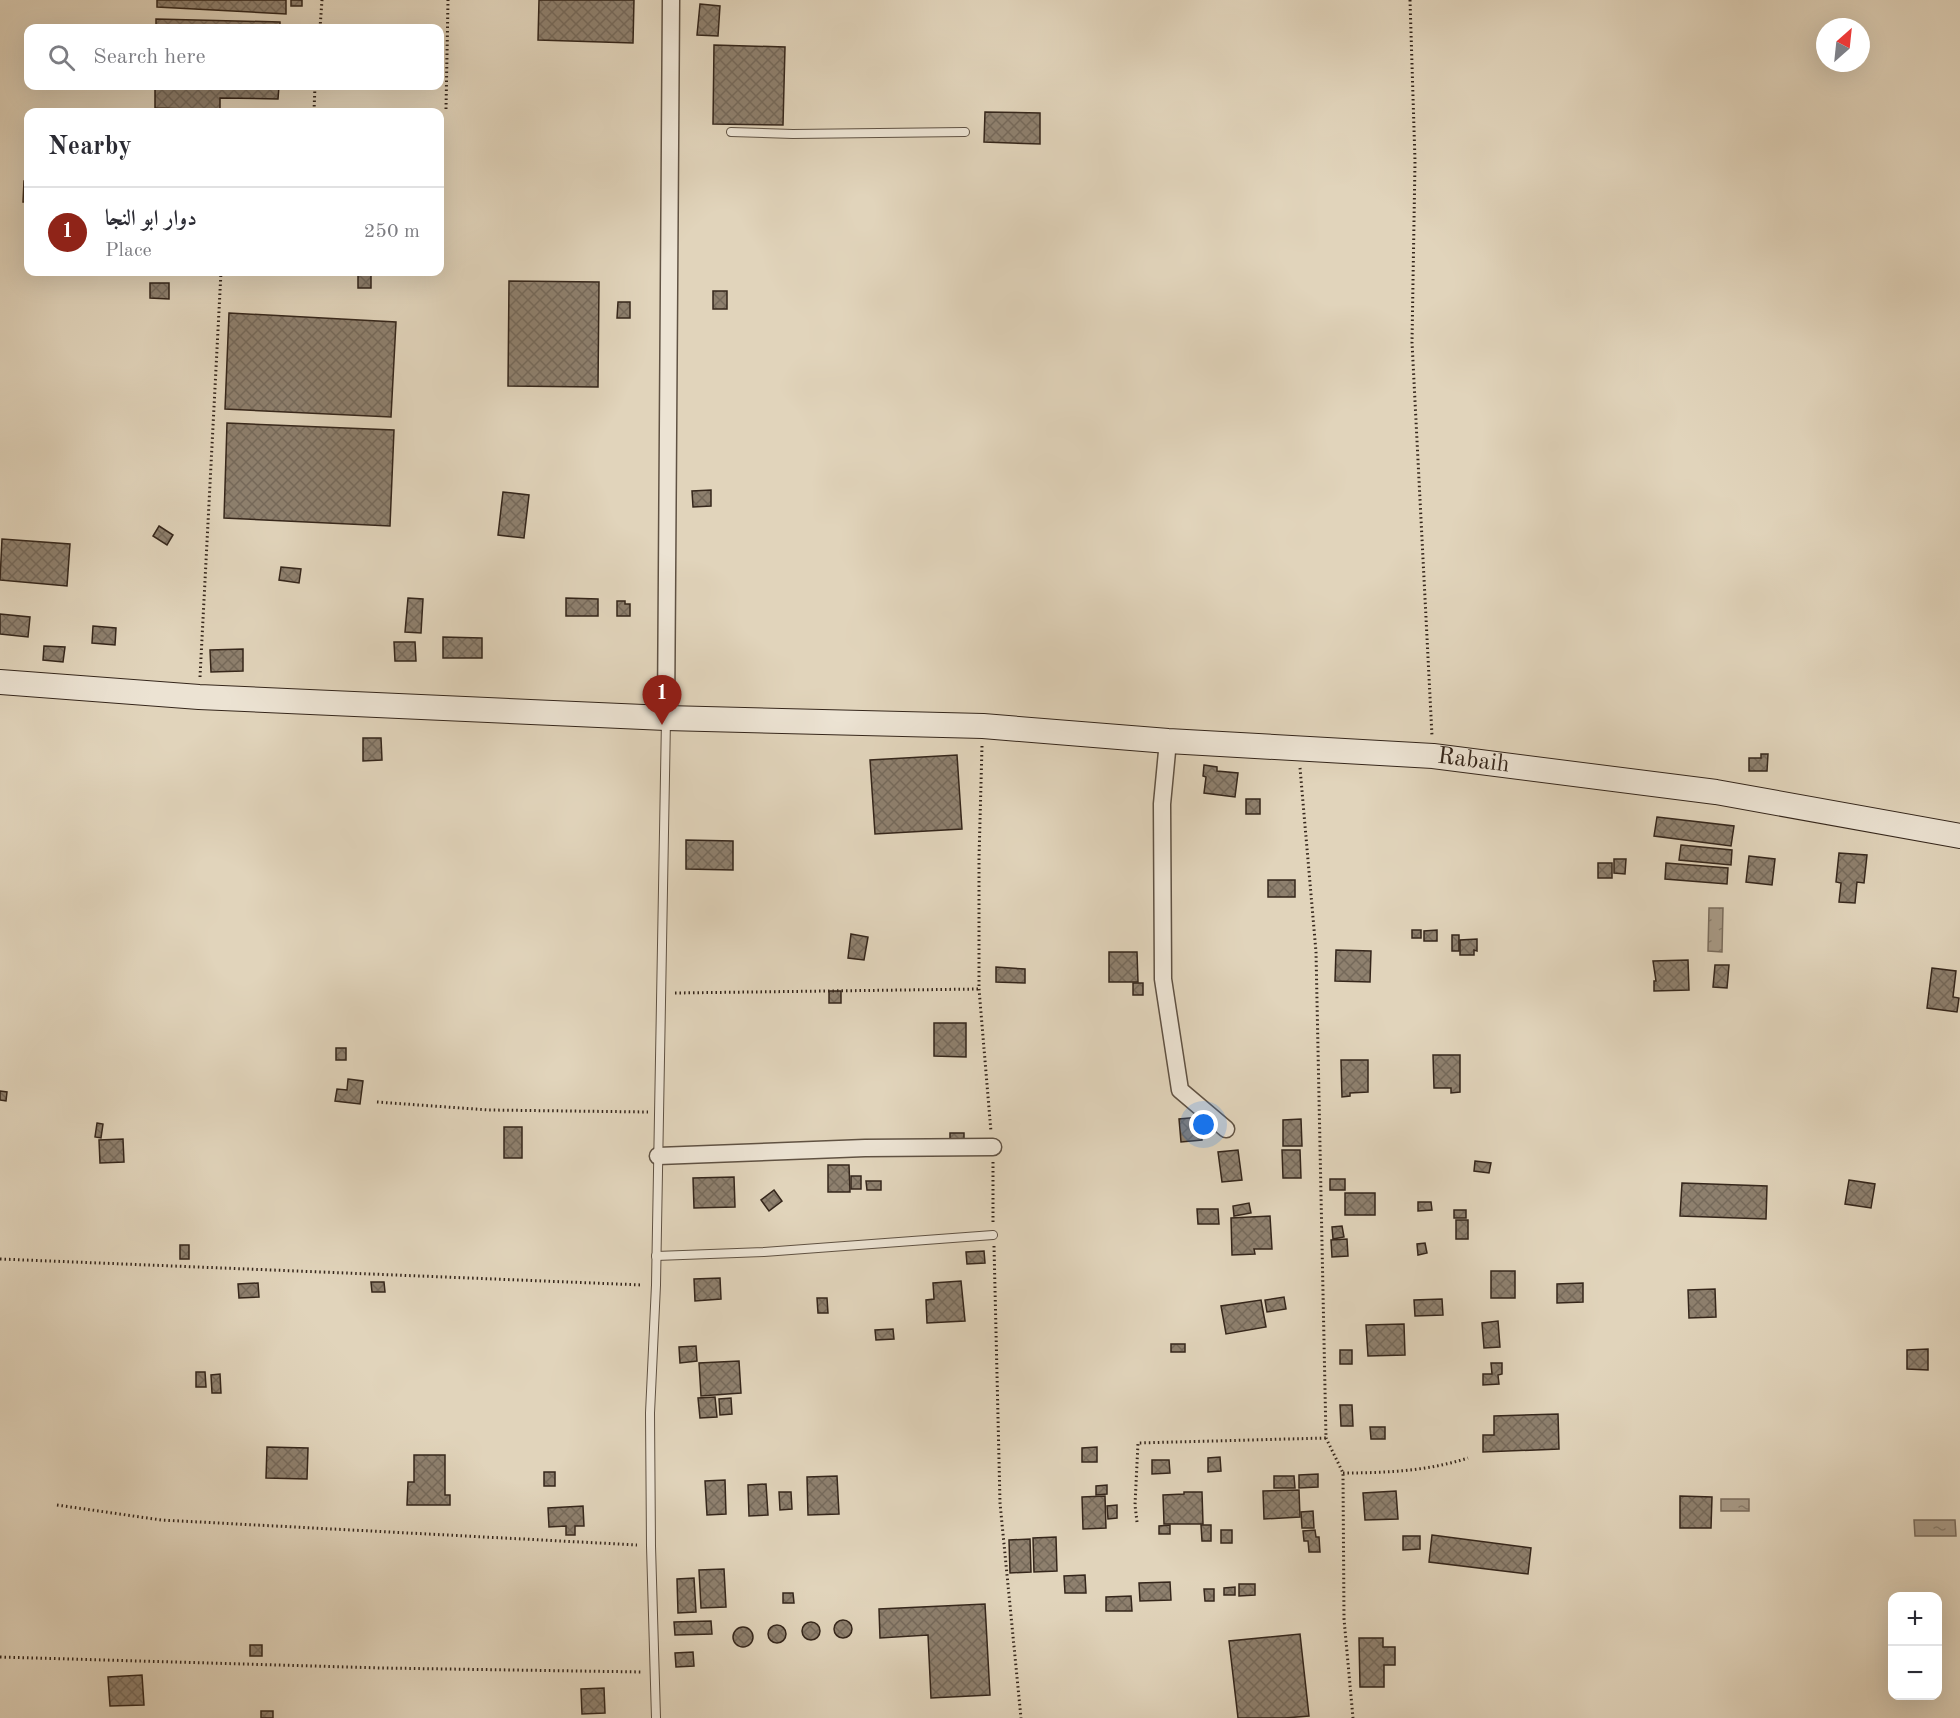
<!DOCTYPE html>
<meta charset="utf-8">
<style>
:root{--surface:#fff;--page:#f7f7f7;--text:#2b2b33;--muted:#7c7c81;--line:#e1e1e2;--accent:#8f2418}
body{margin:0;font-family:"Old Standard TT",Amiri,serif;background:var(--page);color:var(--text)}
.controls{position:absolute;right:18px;bottom:18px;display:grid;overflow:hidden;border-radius:12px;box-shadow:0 6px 24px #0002}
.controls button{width:54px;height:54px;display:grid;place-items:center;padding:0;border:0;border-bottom:2px solid var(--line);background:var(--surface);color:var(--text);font:30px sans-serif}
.compass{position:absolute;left:1816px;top:18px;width:54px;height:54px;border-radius:50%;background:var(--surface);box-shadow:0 6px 24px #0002;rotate:27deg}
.you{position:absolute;left:1204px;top:1125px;width:21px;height:21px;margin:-15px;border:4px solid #fff;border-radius:50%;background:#1a73e8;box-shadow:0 0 0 9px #1a73e833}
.badge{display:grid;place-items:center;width:39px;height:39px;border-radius:50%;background:var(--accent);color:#fff;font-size:20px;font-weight:700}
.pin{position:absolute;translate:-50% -50px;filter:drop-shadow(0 2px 3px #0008)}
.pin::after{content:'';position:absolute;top:32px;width:21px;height:18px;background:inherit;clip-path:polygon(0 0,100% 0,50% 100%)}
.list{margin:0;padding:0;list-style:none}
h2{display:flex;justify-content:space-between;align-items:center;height:78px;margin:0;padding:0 24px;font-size:26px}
h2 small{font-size:20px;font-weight:400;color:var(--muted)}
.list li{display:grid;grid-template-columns:39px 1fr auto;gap:18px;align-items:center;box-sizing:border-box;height:90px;padding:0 24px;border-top:2px solid var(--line)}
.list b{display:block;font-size:22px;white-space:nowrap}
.list p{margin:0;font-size:20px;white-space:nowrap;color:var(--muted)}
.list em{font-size:20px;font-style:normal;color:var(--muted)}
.icon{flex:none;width:33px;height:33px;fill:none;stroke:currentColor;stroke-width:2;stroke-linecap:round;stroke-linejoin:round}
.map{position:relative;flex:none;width:1960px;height:1718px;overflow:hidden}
.search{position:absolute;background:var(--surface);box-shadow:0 6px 24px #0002;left:24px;top:24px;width:420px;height:66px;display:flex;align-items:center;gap:15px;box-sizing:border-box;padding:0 21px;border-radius:12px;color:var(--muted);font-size:22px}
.panel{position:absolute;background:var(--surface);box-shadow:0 6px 24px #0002;left:24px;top:108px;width:420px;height:168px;border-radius:12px}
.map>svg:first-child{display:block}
.water{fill:url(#water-ripples);stroke:#796b5b;stroke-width:1.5}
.building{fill:url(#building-cross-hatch);stroke:#35261b;stroke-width:1.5}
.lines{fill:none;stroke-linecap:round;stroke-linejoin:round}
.lane-casing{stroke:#605243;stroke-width:10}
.street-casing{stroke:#605243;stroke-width:19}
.secondary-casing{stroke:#35261b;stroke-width:26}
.path{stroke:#35261b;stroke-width:3;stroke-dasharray:1.5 3;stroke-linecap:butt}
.lane{stroke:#ece3d3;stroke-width:8}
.street{stroke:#ece3d3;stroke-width:16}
.secondary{stroke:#ece3d3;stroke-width:24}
.labels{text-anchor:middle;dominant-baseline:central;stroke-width:5;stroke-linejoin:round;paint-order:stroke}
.street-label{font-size:24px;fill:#35261b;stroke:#ece3d3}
</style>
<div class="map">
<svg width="1960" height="1718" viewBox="0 0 1960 1718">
<defs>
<pattern id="water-ripples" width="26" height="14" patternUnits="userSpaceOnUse" patternTransform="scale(1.5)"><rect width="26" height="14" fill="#a79985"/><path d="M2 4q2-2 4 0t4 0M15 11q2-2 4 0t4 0" fill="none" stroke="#897d6c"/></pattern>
<pattern id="building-cross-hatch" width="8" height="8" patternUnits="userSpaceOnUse" patternTransform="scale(1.5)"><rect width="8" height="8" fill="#8e806e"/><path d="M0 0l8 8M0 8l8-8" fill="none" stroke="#75695a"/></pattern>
</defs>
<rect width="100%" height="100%" fill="#e1d4bb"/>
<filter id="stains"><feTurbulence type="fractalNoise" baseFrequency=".00333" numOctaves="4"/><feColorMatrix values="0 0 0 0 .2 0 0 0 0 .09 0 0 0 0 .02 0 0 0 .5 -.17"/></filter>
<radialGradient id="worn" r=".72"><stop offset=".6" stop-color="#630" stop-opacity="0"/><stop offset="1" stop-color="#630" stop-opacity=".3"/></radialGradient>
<g class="water">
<polygon points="1709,908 1723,908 1722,952 1708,951"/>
<rect x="1721" y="1499" width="28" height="12"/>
<polygon points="1914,1520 1955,1520 1956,1536 1915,1536"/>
</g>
<g class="building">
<polygon points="157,0 286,0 286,14 157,7"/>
<rect x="291" y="0" width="11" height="6"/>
<polygon points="539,0 634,0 633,43 538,40"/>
<polygon points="700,4 720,6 718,36 697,35"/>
<polygon points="156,19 280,22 280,28 156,28"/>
<polygon points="714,45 785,47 783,125 713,124"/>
<polygon points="155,86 279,86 278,99 220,98 220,110 155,108"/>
<polygon points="985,112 1040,113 1040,144 984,142"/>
<polygon points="24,181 28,181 28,202 23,202"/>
<rect x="358" y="275" width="13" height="13"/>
<polygon points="509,281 599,282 598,387 508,386"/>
<polygon points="150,283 169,283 169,299 150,298"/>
<rect x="713" y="291" width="14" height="18"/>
<polygon points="618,302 630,302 630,318 617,318"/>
<polygon points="229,313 396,322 391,417 225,409"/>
<polygon points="227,423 394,430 390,526 224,518"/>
<polygon points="711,490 711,506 693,507 692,491"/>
<polygon points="503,492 529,495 524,538 498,535"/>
<polygon points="159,526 173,535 167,545 153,536"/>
<polygon points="2,539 70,544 67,586 0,580"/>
<polygon points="281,567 301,569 299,583 279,580"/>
<polygon points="408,598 423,599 421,633 405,632"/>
<polygon points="566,598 598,599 598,616 566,616"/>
<polygon points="617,601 625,601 625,604 630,604 630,616 617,616"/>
<polygon points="0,614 30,617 28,637 0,634"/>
<polygon points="93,626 116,628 115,645 92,643"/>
<polygon points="443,637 482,638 482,658 443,658"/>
<polygon points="394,642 415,642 416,661 395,661"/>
<polygon points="44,646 65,647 63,662 43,660"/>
<polygon points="243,649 243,671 211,672 210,650"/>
<polygon points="363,738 381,738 382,760 363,761"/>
<polygon points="1761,754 1768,754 1767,771 1749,771 1749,758 1761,758"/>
<polygon points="957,755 962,829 875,834 870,760"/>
<polygon points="1204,765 1217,767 1217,771 1238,773 1235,797 1204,793 1206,777 1203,776"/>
<rect x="1246" y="799" width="14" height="15"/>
<polygon points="1657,817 1734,826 1731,846 1654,836"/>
<polygon points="686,840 733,841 733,870 686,869"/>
<polygon points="1681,845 1732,850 1731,865 1679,860"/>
<polygon points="1839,853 1867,855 1864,883 1857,882 1855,903 1839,902 1841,883 1836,882"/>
<polygon points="1749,856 1775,859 1772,885 1746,882"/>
<polygon points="1614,859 1626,859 1625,874 1614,873"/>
<rect x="1598" y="863" width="14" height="15"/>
<polygon points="1666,863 1728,868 1727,884 1665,879"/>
<rect x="1268" y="880" width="27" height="17"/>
<rect x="1412" y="930" width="9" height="8"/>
<polygon points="1437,930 1437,941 1424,941 1424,931"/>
<polygon points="851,934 868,937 864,960 848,958"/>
<rect x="1452" y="935" width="7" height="16"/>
<polygon points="1477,939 1477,951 1474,950 1474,955 1460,955 1460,940"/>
<polygon points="1336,950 1371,951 1370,982 1335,981"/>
<polygon points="1109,952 1137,952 1138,982 1109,982"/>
<polygon points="1688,960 1689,990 1654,991 1654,981 1656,981 1653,961"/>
<polygon points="1715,965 1729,965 1727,988 1713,987"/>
<polygon points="996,967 1025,969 1025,983 996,982"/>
<polygon points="1932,968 1956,971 1953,997 1959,998 1957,1012 1927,1008"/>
<rect x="1133" y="983" width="10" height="12"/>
<rect x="829" y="991" width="12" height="12"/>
<polygon points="934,1023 966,1023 966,1057 934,1056"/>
<rect x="336" y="1048" width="10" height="12"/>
<polygon points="1433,1055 1460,1055 1460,1092 1451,1093 1451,1088 1434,1088"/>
<polygon points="1341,1060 1368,1060 1368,1092 1350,1093 1350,1096 1342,1097"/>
<polygon points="348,1079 363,1081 360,1104 335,1101 337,1089 347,1090"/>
<polygon points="0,1091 7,1092 6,1101 0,1100"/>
<polygon points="1200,1117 1202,1140 1181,1142 1179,1119"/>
<polygon points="1301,1119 1302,1146 1283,1146 1283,1120"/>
<polygon points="97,1123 103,1124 101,1138 95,1137"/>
<rect x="504" y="1127" width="18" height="31"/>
<rect x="950" y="1133" width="14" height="9"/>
<polygon points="123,1139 124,1162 100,1163 99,1140"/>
<polygon points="1238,1150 1242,1180 1222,1182 1218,1152"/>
<polygon points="1282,1150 1300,1150 1301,1178 1283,1178"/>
<polygon points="1475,1161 1491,1163 1489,1173 1474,1171"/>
<polygon points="828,1165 849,1165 850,1192 828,1192"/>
<rect x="851" y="1176" width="10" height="13"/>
<polygon points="734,1177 735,1207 694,1208 693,1178"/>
<rect x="1330" y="1179" width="15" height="11"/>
<polygon points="1849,1180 1875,1184 1871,1208 1845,1204"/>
<polygon points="866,1181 881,1181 881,1190 867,1190"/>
<polygon points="1682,1183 1767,1186 1766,1219 1680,1216"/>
<polygon points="774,1190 782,1201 769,1211 761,1200"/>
<rect x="1345" y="1193" width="30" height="22"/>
<polygon points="1418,1202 1431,1202 1432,1210 1418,1211"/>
<polygon points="1249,1203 1251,1213 1234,1216 1233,1206"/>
<polygon points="1197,1209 1218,1209 1219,1224 1198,1224"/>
<rect x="1454" y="1210" width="12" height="8"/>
<polygon points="1270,1216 1272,1249 1254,1249 1255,1254 1232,1255 1231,1218"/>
<rect x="1456" y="1220" width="12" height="19"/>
<polygon points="1342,1226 1344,1237 1333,1239 1332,1227"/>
<polygon points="1347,1239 1348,1256 1332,1257 1331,1240"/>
<polygon points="1425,1243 1427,1253 1418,1255 1417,1244"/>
<rect x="180" y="1245" width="9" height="14"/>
<polygon points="984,1251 985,1263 967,1264 966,1252"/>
<rect x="1491" y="1271" width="24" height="27"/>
<polygon points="720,1278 721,1299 695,1301 694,1279"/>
<polygon points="961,1281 965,1321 927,1323 926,1300 934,1299 933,1283"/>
<polygon points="371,1282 384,1282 385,1292 372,1292"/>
<polygon points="258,1283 259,1297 239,1298 238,1284"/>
<polygon points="1583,1283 1583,1302 1557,1303 1557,1284"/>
<polygon points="1715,1289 1716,1317 1689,1318 1688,1290"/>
<polygon points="1284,1297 1286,1309 1267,1312 1265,1300"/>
<polygon points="817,1298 827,1298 828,1313 818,1313"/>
<polygon points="1442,1299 1443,1315 1415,1316 1414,1300"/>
<polygon points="1261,1300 1266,1327 1226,1334 1221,1306"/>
<polygon points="1498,1321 1500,1347 1484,1348 1482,1323"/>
<polygon points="1404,1324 1405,1355 1368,1356 1366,1325"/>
<polygon points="893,1329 894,1339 876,1340 875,1330"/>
<rect x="1171" y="1344" width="14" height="8"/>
<polygon points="696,1346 697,1361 680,1363 679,1347"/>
<polygon points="1928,1349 1928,1370 1907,1369 1907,1350"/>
<rect x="1340" y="1350" width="12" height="14"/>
<polygon points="739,1361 741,1393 701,1396 699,1363"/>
<polygon points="1491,1363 1502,1363 1502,1374 1498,1375 1499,1384 1483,1385 1483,1374 1492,1374"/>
<polygon points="196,1372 205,1372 206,1387 196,1387"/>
<polygon points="220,1374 221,1393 212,1393 211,1375"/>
<polygon points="715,1397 717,1417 700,1418 698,1398"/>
<polygon points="731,1398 732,1414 720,1415 719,1399"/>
<polygon points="1340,1405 1352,1405 1353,1426 1341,1426"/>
<polygon points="1558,1414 1559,1449 1483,1452 1483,1435 1494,1435 1494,1416"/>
<polygon points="1370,1427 1385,1427 1385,1439 1371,1439"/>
<polygon points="267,1447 308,1448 307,1479 266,1478"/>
<polygon points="1097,1447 1097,1462 1082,1462 1082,1448"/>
<polygon points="414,1455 445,1455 445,1495 450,1495 450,1505 407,1505 408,1482 414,1482"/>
<polygon points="1220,1457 1221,1471 1208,1472 1208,1458"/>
<polygon points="1152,1460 1169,1460 1170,1473 1152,1474"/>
<rect x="544" y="1472" width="11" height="14"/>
<polygon points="1318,1474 1318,1487 1299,1488 1299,1475"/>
<polygon points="837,1476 839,1514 808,1515 807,1477"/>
<polygon points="1274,1476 1294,1476 1295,1488 1274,1488"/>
<polygon points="725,1480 726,1514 707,1515 705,1481"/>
<polygon points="766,1484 768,1515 749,1516 748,1485"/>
<polygon points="1107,1485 1107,1494 1096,1495 1096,1486"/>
<polygon points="1299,1490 1300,1517 1264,1519 1263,1491"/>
<polygon points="1396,1491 1398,1519 1365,1520 1363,1493"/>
<polygon points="779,1492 791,1492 792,1509 780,1510"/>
<polygon points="1184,1492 1202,1492 1203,1524 1164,1524 1163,1495 1184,1494"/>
<polygon points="1105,1496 1106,1528 1083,1529 1082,1497"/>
<polygon points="1680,1496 1712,1497 1711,1528 1680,1528"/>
<polygon points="1117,1505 1117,1518 1108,1519 1107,1506"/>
<polygon points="583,1506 584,1526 575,1526 575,1535 566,1535 566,1526 549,1527 548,1508"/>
<polygon points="1313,1511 1314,1528 1302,1528 1301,1512"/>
<polygon points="1170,1525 1170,1534 1159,1534 1159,1526"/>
<polygon points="1201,1525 1211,1525 1211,1541 1202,1541"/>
<rect x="1221" y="1530" width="11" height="13"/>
<polygon points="1315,1530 1316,1537 1319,1537 1320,1552 1309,1552 1308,1541 1304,1541 1303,1531"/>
<polygon points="1432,1535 1531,1548 1528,1574 1429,1562"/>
<polygon points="1403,1536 1420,1536 1420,1549 1403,1550"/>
<polygon points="1056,1537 1057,1571 1034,1572 1033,1538"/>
<polygon points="1030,1539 1031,1572 1010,1573 1009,1540"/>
<polygon points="724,1569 726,1607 701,1608 699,1570"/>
<polygon points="1085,1575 1086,1593 1065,1593 1064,1576"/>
<polygon points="694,1578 696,1612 678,1613 677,1579"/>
<polygon points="1170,1582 1171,1600 1140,1601 1139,1583"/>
<polygon points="1239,1584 1255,1584 1255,1595 1239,1596"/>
<polygon points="1235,1587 1235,1595 1224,1595 1224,1588"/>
<polygon points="1204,1589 1214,1589 1214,1601 1205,1601"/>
<polygon points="783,1593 793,1593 794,1603 783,1603"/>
<polygon points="1131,1596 1132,1611 1106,1611 1106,1597"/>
<polygon points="985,1604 990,1695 931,1698 928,1635 880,1638 879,1609"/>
<circle cx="843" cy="1629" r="9"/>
<polygon points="711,1621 712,1634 675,1635 674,1622"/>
<circle cx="811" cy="1631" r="9"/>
<circle cx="777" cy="1634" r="9"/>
<circle cx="743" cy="1637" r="10"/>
<polygon points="1300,1634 1309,1716 1285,1718 1238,1718 1229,1641"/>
<polygon points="1359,1638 1383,1638 1383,1647 1395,1647 1395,1665 1384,1665 1384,1687 1360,1687"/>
<rect x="250" y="1645" width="12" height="11"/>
<polygon points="693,1652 694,1666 676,1667 675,1653"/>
<polygon points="142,1675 144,1705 110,1706 108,1677"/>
<polygon points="604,1688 605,1713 582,1714 581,1689"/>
<rect x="261" y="1711" width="12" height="7"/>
</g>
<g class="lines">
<defs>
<g id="lane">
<polyline points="731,132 793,134 965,132"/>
<polyline points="656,1256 764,1252 993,1235"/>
<polyline points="656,1718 651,1546 650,1413 656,1285 666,719"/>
</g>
<g id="street">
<polyline points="666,718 671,0"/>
<polyline points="1168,741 1162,804 1163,979 1180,1090 1226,1129"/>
<polyline points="658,1156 865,1148 993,1147"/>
</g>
<g id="secondary">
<path id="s1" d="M0,682l199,15 467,21 317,8 185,15 265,15 283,36 244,44"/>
</g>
</defs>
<use href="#lane" class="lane-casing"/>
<use href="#street" class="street-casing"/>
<use href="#secondary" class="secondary-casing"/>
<g class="path">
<polyline points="1410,0 1415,161 1412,342 1432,736"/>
<polyline points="320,28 322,0"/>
<polyline points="446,109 448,0"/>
<polyline points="314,111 315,86"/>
<polyline points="200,677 221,272"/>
<polyline points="982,746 979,858 979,989 991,1132"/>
<polyline points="1300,768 1316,952 1326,1438 1343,1473 1344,1619 1353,1718"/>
<polyline points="675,993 979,989"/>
<polyline points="377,1102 489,1110 648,1112"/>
<polyline points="993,1162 993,1222"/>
<polyline points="994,1246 1000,1503 1021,1718"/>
<polyline points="0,1259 642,1285"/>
<path d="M1343,1473c42,0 85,-2 125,-15"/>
<polyline points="57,1505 161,1520 637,1545"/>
<polyline points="1137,1522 1135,1505 1138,1443 1326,1438"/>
<polyline points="0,1657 382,1668 643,1672"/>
</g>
<use href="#lane" class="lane"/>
<use href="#street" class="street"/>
<use href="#secondary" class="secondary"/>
</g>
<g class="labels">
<g class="street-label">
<text stroke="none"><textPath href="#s1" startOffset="1476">Rabaih</textPath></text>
</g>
</g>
<rect width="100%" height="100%" filter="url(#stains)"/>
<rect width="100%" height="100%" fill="url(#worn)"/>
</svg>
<div class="controls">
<button>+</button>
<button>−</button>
</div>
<svg class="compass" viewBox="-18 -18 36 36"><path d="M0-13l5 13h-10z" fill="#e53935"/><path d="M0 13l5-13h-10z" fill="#7c7c81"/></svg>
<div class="you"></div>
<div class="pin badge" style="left:662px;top:725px">1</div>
<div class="search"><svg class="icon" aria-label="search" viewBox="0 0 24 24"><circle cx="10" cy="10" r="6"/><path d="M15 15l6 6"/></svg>Search here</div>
<section class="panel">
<h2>Nearby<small></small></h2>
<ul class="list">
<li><span class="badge">1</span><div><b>دوار ابو النجا</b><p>Place</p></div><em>250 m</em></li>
</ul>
</section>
</div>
